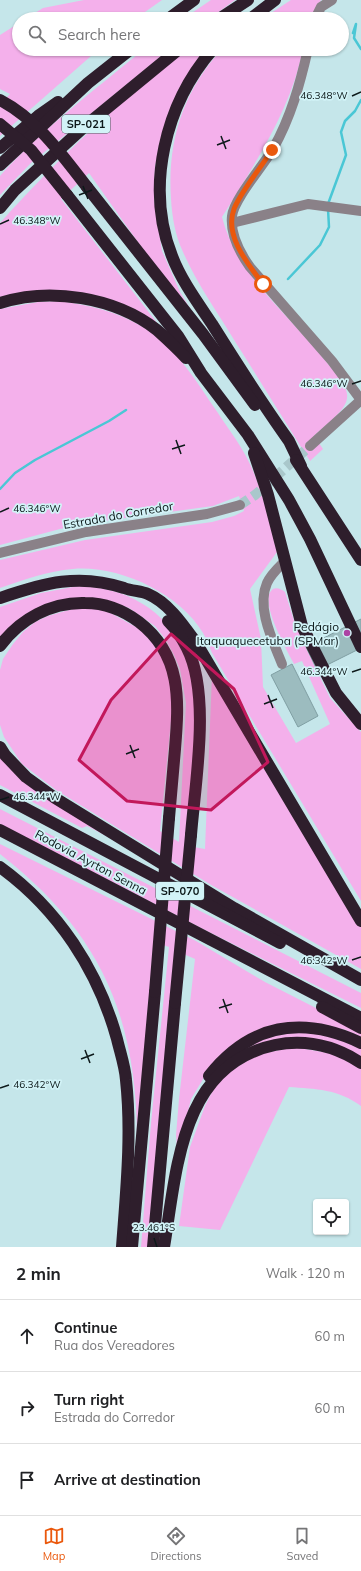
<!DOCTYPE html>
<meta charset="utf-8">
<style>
:root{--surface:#fff;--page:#f2f2f2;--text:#202124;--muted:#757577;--line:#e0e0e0;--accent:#ea580c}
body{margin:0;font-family:Mulish,sans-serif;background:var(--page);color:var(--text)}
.controls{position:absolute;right:12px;bottom:12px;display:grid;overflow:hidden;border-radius:4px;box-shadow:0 1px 3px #0004}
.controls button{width:36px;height:36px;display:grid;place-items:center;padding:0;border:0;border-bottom:1px solid var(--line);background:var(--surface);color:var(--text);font:20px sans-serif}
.stop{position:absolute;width:12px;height:12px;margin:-9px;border:3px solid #ea580c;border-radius:50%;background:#fff}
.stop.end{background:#ea580c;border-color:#fff;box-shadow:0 1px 4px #0008}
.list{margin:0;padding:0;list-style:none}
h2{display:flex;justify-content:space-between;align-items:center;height:52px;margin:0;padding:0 16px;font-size:17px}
h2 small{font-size:13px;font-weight:400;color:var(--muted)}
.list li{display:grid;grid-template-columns:26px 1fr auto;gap:12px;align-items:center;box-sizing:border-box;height:72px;padding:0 16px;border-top:1px solid var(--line)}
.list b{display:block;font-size:15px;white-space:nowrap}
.list p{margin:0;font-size:13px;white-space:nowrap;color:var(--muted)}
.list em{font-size:13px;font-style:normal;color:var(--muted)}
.icon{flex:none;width:22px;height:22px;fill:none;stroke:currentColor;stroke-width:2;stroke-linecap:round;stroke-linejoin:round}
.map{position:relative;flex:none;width:361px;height:1247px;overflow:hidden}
.search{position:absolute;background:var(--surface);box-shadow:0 1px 3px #0004;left:12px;right:12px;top:12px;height:44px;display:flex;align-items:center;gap:10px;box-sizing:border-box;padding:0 14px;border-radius:22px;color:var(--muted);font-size:15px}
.sheet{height:268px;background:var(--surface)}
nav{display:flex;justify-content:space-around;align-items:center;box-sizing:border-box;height:56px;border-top:1px solid var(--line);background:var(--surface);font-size:11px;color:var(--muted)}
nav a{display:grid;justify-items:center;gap:2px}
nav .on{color:var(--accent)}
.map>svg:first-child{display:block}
.green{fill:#f4b0eb}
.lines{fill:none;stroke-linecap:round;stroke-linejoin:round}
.stream{stroke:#4ac7d5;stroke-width:2.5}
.building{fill:#9cbcbf;stroke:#809fa3}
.minor-tunnel{stroke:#a9c7cb;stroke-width:10;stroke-dasharray:10 5;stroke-linecap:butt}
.minor{stroke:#8a8188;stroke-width:10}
.highway{stroke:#2e1e2c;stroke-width:12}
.highway-bridge{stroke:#2e1e2c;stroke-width:12}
.route{stroke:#ea580c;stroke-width:5}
.marked{fill:#c2185b;fill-opacity:0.2;stroke:#c2185b;stroke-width:3;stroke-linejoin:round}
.ticks{fill:none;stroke:#0d191a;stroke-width:1.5}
.poi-dot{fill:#ad42a4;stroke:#d2f3f7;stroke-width:1.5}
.labels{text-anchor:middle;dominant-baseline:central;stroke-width:3.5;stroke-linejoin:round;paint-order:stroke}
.shield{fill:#d2f3f7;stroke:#485a5c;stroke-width:1}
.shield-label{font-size:11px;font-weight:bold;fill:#0d191a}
.street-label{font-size:12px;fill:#0d191a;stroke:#d2f3f7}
.poi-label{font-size:12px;fill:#0d191a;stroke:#d2f3f7;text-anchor:end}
.ticks-label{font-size:10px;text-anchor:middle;fill:#0d191a;stroke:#d2f3f7;stroke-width:3.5;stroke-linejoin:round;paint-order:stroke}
</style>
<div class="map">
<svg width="361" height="1247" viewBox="0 0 361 1247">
<rect width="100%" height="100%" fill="#c5e6ea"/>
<g class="green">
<polygon points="84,0 162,0 135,19 25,19 43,8"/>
<polygon points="211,0 235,0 209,19 183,19"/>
<polygon points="291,0 321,0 309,19 262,19"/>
<polygon points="19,23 19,49 99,49 0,136 0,105 10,94 0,89 0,35"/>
<path d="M144,49h26l-139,114 -31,32v-19c43,-48 95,-86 144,-127z"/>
<path d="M189,49h18l-45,91 -7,26 -1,33 8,52 18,41 23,38 -27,-34 -87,-123 -28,26 100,129 -95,-37 -23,-1 -43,7v-74c58,-64 119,-123 189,-174z"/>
<path d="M222,49h81c-12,61 -49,116 -81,168 12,48 50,83 82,119 13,14 25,29 37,44 3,5 7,12 6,18 -1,13 -24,29 -33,38l9,13 -13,12c-25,-39 -49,-79 -74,-118 -18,-30 -39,-59 -53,-91 -8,-17 -11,-36 -12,-53 -4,-57 12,-108 51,-150z"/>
<path d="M59,301c29,4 57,10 84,26 33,19 54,56 75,86 8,13 18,25 25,38 17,28 26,69 34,101l-27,37 11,50 2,48 33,56 34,-19 -28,-63 -8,3c-7,-13 -34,-61 -23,-73 4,-5 10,-2 14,1l11,35 34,71 31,34v169l-149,-248c-3,-7 -5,-14 -9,-20 -24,-40 -84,-68 -130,-64 -25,2 -50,11 -73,19v-28l85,-20 127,-18 22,-6 10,-5 -5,-15 -26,10 -117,16 -36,7 -60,16v-236l38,-7z"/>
<path d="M78,586c47,1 88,23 107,67 5,10 10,38 11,50 2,15 -1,31 -2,46 -2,32 -4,65 -6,97l17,3 7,-174 149,251v43l-148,-83 -56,-34 -101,-62 -34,-26 -18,-27 -4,-12v-55l3,-11 10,-15 10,-12 12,-10 13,-6 28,-8h17l14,3 38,21 18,24 11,34 -14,141 19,11 7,-139 -6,-34 -6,-14 -8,-15 -11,-14 -26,-18 -14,-5h-61l-54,47v-43l41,-14z"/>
<polygon points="0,746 4,754 116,841 87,826 82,828 0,785"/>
<polygon points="0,809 361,993 361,1008 201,928 0,824"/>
<path d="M0,844l196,97 69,41 96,49v6l-18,-8 -54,-4 -78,41 -20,33 -10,41 -4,8 -1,-13 3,-36 16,-140 -16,-7 -26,295h-12l10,-124 18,-176 -15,-5 -17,198c0,-125 -38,-209 -137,-286z"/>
<polygon points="306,1030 361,1045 361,1057 280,1039 261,1043 245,1050 264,1038"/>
<path d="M293,1047l42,7 26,15v37c-23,-17 -45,-17 -72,-19l-69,143 -41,-4 11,-79 15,-41 9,-18 12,-14 30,-19z"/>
</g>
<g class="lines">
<g class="stream">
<polyline points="353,33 356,24 354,38 361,49"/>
<polyline points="328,204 346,155 341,132 345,121 355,111 361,100"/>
<polyline points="288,279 320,245 329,227 328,209"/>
<polyline points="0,489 15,473 35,460 109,421 126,410"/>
</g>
</g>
<g class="building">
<polygon points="361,619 361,648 317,670 306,647"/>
<polygon points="292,664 318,716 298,727 271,675"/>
</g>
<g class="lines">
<polyline class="minor-tunnel" points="240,505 255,495 310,446"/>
<g class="minor">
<polyline points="315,19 321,7 332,0"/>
<path d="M308,49c-8,35 -17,68 -35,100 -10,17 -39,50 -41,67 -2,19 8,37 18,51l82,94 29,39"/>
<polyline points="232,223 308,204 361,211"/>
<polyline points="310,446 361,400"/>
<polyline points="0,553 86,532 207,514 240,505"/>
<path d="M282,664c-9,-23 -26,-56 -15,-81 4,-9 11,-15 18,-22"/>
</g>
<g class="highway">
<polyline points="168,19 194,0"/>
<polyline points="219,19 248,0"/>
<polyline points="250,19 275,0"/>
<path d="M213,49c-48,55 -68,138 -41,207 9,24 26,47 40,68 25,40 50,79 77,117l12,25"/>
<polyline points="0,148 38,116 58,102"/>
<polyline points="0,165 88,83 131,49"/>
<polyline points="87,187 203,334 255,405"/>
<polyline points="67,195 178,336 201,373 248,435 289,500 310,539 361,647"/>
<polyline points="0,208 15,190 84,127 179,49"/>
<path d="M0,303c50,-16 115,-6 157,27 10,9 20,18 29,28"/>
<polyline points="254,453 268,495 302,626 336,693 361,724"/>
<polyline points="296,460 361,560"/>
<path d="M0,598c44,-15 79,-25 124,-10 8,3 17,3 24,6 21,9 36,32 49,50l164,277"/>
<path d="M168,621c8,8 14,17 19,27 24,47 8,135 4,187"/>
<path d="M0,646c20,-27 51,-44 85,-43 20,0 38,7 54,19 43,33 40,78 36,127 -2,23 -4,46 -6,69"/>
<polyline points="0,747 5,755 26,777 55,798 234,908 361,980"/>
<polyline points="0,795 280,943"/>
<polyline points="0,830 361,1018"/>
<path d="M0,867c58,42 98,103 117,172 3,13 8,27 9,41 6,55 0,112 -4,167"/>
<polyline points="322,1007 361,1028"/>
<path d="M209,1076c41,-52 93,-61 152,-33"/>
<polyline points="132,1247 155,992"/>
<polyline points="153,1247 175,1003"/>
<path d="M164,1247c13,-77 16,-182 111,-202 31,-6 60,1 86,18"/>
</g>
<g class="highway-bridge">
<path d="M0,100c38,20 62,55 87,87"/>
<polyline points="0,124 31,150 67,195"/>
<polyline points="155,992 169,818"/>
<polyline points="175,1003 191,835"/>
</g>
</g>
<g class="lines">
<path class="route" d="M263,284c-15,-20 -39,-48 -29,-75 6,-16 28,-43 38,-59"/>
</g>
<path class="marked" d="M171,634l63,55 34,73 -57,48 -84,-9 -48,-41 32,-60z"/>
<path class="ticks" d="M352,96l9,-4M221,136l5,13M217,145l13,-5M83,186l5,13M79,195l13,-5M0,224l9,-4M352,384l9,-3M176,440l5,14M172,449l13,-4M0,512l9,-4M352,672l9,-3M268,695l5,13M264,704l13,-5M130,745l5,13M126,754l13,-5M0,800l9,-3M352,960l9,-3M223,999l5,14M219,1008l13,-4M85,1050l5,13M81,1059l13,-5M0,1088l9,-3M154,1238l3,9"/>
<circle class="poi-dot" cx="347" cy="633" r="4"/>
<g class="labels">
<g class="shield">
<rect x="62" y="115" width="48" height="18" rx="3"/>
<rect x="156" y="882" width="48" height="18" rx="3"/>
</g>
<g class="shield-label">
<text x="86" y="124">SP-021</text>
<text x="180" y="891">SP-070</text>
</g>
<g class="street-label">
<text transform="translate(118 515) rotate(-10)">Estrada do Corredor</text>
<text transform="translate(91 862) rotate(28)">Rodovia Ayrton Senna</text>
</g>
<g class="poi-label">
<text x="339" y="626">Pedágio<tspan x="339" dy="14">Itaquaquecetuba (SPMar)</tspan></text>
</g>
</g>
<g class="ticks-label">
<text x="324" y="99">46.348°W</text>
<text x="37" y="224">46.348°W</text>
<text x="324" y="387">46.346°W</text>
<text x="37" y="512">46.346°W</text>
<text x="324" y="675">46.344°W</text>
<text x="37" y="800">46.344°W</text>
<text x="324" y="964">46.342°W</text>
<text x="37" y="1088">46.342°W</text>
<text x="154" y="1231">23.461°S</text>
</g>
</svg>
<div class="controls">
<button><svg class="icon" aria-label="locate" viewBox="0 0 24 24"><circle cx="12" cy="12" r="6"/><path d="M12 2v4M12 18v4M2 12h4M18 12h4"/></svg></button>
</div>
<div class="stop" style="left:263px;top:284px"></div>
<div class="stop end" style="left:272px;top:150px"></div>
<div class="search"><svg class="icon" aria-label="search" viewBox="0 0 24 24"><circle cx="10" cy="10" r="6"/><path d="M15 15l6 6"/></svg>Search here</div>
</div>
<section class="sheet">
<h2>2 min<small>Walk · 120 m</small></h2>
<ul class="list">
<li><svg class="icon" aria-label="ahead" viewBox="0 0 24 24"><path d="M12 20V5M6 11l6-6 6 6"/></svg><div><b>Continue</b><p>Rua dos Vereadores</p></div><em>60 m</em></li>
<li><svg class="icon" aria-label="right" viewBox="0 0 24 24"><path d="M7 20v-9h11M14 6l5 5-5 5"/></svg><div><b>Turn right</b><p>Estrada do Corredor</p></div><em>60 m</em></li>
<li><svg class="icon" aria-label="arrive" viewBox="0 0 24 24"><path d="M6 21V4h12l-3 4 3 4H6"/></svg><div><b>Arrive at destination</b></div></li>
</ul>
</section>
<nav>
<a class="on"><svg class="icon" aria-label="map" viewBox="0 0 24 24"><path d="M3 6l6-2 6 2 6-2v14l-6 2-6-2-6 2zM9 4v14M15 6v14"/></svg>Map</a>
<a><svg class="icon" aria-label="directions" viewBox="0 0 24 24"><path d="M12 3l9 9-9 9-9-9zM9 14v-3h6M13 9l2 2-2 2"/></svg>Directions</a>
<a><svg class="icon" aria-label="saved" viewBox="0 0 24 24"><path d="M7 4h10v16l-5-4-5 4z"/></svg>Saved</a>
</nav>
